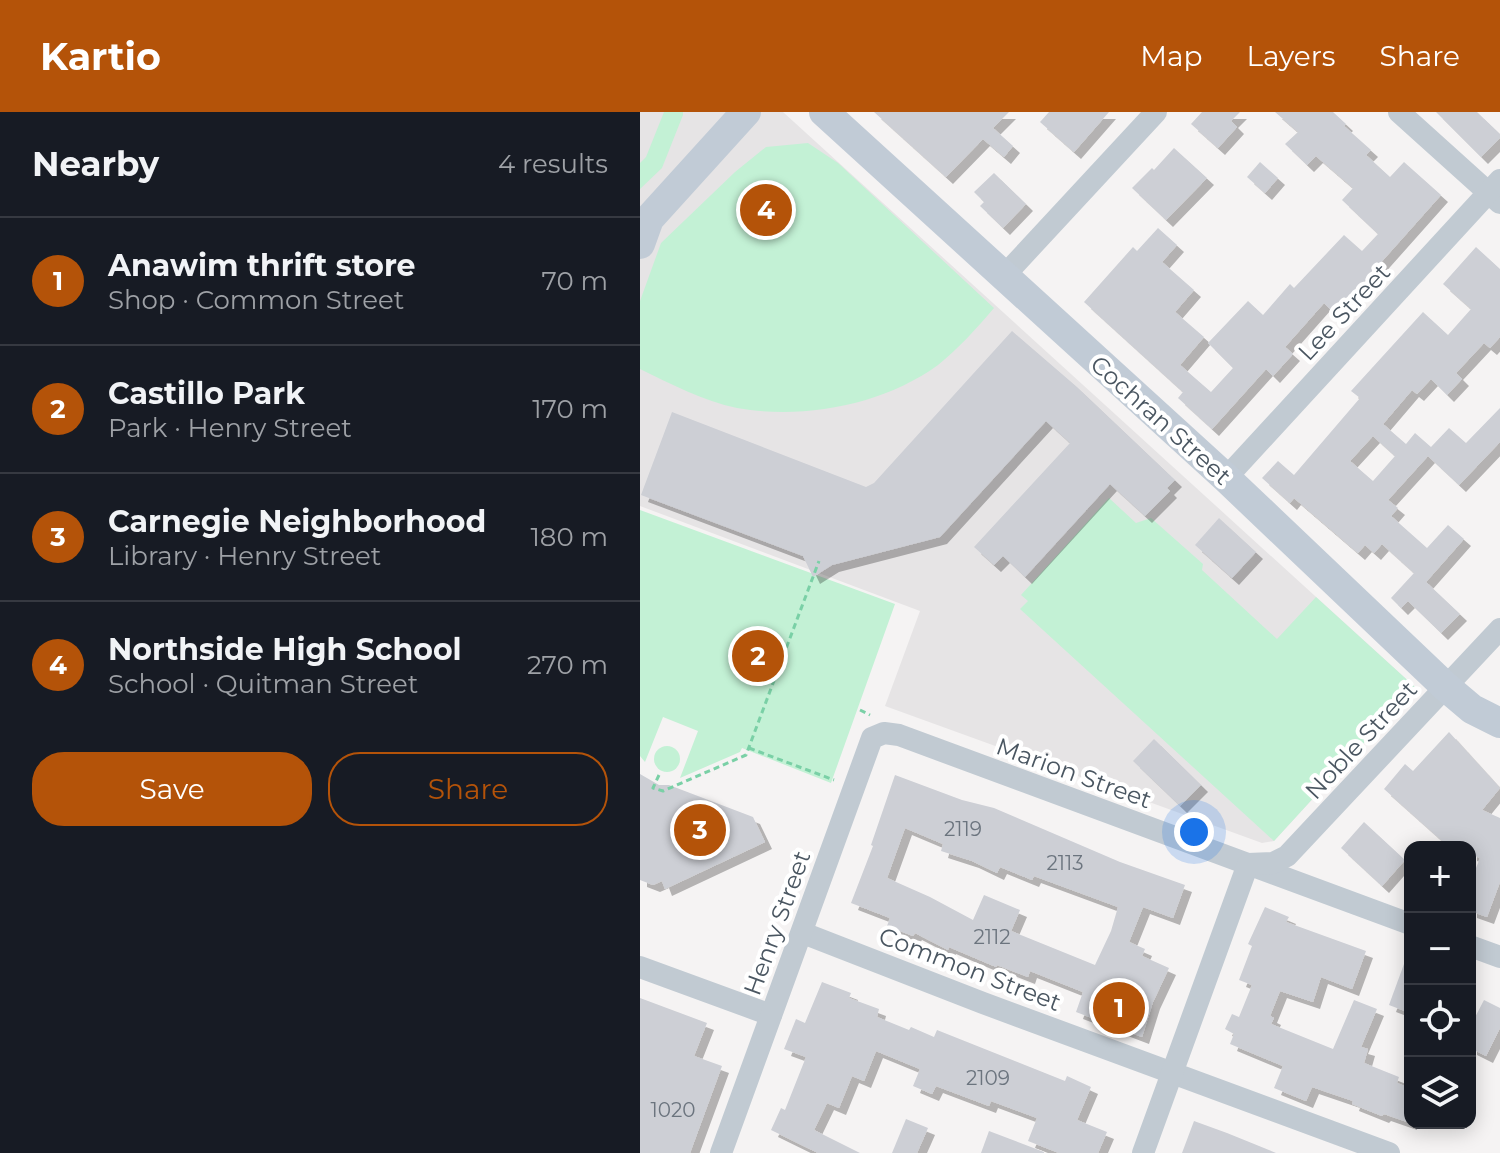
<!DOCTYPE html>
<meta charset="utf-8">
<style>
:root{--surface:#171b24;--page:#20242c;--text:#f1f3f6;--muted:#9ea1a6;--line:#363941;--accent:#b45309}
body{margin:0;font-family:Montserrat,sans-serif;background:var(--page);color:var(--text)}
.controls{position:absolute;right:24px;bottom:24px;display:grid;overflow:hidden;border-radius:16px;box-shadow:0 4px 20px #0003}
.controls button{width:72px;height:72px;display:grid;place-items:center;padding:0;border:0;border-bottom:2px solid var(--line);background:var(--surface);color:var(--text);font:40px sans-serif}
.you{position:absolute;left:554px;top:720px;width:28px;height:28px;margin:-20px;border:6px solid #fff;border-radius:50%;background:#1a73e8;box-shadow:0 0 0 12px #1a73e833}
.badge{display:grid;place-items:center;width:52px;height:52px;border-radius:50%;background:var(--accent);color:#fff;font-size:26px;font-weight:700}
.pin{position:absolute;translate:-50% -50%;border:4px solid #fff;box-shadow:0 2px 8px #0006}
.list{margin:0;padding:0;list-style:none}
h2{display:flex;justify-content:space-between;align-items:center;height:104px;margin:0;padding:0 32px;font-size:34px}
h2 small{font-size:26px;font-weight:400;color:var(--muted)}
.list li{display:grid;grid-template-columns:52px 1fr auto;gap:24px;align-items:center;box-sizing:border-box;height:128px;padding:0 32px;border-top:2px solid var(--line)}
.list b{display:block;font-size:30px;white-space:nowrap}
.list p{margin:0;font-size:26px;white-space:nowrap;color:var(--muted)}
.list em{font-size:26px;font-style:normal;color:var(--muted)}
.actions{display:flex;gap:16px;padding:24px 32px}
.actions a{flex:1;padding:18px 0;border:2px solid var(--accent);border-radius:32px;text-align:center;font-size:28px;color:var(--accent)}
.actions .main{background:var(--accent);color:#fff}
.icon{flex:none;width:44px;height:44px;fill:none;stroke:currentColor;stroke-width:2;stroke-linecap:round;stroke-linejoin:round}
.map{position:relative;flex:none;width:860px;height:1041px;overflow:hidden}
header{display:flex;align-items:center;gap:48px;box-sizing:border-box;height:112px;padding:0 40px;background:var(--accent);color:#fff}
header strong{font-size:38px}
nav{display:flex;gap:44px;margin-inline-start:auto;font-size:28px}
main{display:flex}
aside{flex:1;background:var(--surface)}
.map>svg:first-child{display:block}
.education{fill:#e6e4e5}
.green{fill:#c3f1d5}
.building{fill:#cdcfd5;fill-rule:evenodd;filter:url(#shadow)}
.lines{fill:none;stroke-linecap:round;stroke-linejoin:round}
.path{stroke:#7ad0a6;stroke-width:3;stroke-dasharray:6 4;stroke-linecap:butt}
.street{stroke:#c1cad2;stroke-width:22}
.secondary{stroke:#c1cbd6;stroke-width:30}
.labels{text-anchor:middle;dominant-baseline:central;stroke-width:8;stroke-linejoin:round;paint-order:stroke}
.number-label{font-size:20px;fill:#6b747e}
.street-label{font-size:24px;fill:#4a5661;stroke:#fff}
</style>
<header>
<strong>Kartio</strong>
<nav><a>Map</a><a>Layers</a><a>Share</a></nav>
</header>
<main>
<aside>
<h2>Nearby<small>4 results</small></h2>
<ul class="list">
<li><span class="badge">1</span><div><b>Anawim thrift store</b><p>Shop · Common Street</p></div><em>70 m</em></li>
<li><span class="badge">2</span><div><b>Castillo Park</b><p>Park · Henry Street</p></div><em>170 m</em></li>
<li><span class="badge">3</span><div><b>Carnegie Neighborhood</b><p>Library · Henry Street</p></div><em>180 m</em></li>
<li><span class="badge">4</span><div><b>Northside High School</b><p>School · Quitman Street</p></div><em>270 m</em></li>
</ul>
<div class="actions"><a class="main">Save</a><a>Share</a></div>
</aside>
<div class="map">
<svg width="860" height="1041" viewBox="0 0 860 1041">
<defs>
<filter id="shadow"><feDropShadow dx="7" dy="7" stdDeviation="0" flood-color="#0004"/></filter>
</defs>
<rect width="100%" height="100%" fill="#f5f3f3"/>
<polygon class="education" points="0,0 143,0 775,575 634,729 622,731 245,594 280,499 0,394"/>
<g class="green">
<polygon points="24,0 43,0 43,3 22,56 0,77 0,51 6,45"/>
<path d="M168,31l30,20 156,145c-17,20 -35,40 -56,57 -55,40 -135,55 -201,43 -34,-7 -66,-24 -97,-39v-68l21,-58 74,-71 31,-25z"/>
<polygon points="469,386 496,411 511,406 563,452 562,458 637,527 676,485 775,575 634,729 380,497 388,489 381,483"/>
<polygon points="0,398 255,492 191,671 102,636 100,640 40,666 58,619 23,605 5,650 0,644"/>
<circle cx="27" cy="647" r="13"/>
</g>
<g class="building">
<polygon points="234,0 369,0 353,16 373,34 364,45 343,27 306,65"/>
<polygon points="409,0 469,0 434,40 400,10"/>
<polygon points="562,0 600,0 591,9 597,15 578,36 551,12"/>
<polygon points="635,0 693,0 706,12 704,14 731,38 726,43 750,65 764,50 801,83 695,202 684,191 645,235 653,242 633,264 626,257 572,317 538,286 543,280 444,190 493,135 497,139 518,116 537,133 522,150 554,178 535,200 564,225 540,253 571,280 593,256 568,231 608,189 623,203 650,172 654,176 704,123 722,139 738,122 702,88 713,76 676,44 667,53 645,32 658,20"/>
<polygon points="796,0 837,0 860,22 860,26 841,45"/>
<polygon points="534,36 567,66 526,108 492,76 512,56 514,58"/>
<polygon points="620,50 638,66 625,81 607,65"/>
<polygon points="354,61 386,92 363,116 340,94 344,90 334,80"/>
<path d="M836,135l24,22v68l-10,11 -6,-5 -28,30 6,6 -15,16 -16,-16 -14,15 -5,-4 -29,34 23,20 9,-11 16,14 18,-19 17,15 34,-35v34l-41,43 -31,-29 -40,44 10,8 -7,8 36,32 21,-23 16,14 -38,43 34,32 -19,19 -33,-32 -7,7 -10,-10 23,-25 -32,-29 -8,9 -9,-8 -7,8 -64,-55 -4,5 -28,-25 16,-17 16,14 66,-77 -9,-7 72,-79 25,23 23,-26 -28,-25zM733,324l22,20 -22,25 -23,-20z"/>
<polygon points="372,219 437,275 535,368 527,376 530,379 505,404 470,372 385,465 363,444 354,453 334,435 430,331 406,309 300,425 192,453 173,465 163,444 1,383 32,300 226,375 234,371"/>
<polygon points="579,406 616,440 592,466 555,433"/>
<polygon points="809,620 860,676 842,698 860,706 860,770 847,805 830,799 830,771 840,746 830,742 830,735 809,735 744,677 765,652 773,659"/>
<polygon points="514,627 561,673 540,694 493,649"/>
<polygon points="0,662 19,673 29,673 113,705 125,730 25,777 22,769 13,773 0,768"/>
<path d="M255,663l67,25 32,8 126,54 65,23 -12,33 -30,-11 -14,35 16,7 -3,7 27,12 -16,34 -11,35 -66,-25 7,-20 -53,-21 -2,6 -31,-12 -1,2 -47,-20 -1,3 -33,-17 -2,3 -26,-10 3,-8 -39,-15 22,-57 -2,-1zM265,716l38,16 -2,7 31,10 25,12 3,-6 32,13 2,-4 84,31 -7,24 -16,34 -84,-34 9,-21 -36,-15 -11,25 -43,-23 -43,-19z"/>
<polygon points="724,710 765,748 742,774 701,736"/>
<polygon points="625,795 649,805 646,810 726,839 712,877 681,865 673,890 640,879 630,904 634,906 631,912 693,937 714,888 737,897 721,935 728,937 724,951 759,965 757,971 770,976 770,1011 744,1002 742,1004 712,992 713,989 672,975 666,989 634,976 643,954 590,932 594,922 585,917 592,902 599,905 612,873 599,868 612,834 608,832"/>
<polygon points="768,841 770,841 770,901 749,893"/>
<polygon points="182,870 211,881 209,886 239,897 237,905 269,918 271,915 294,925 297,918 425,969 427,964 451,975 437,1008 467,1020 458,1041 419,1041 388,1029 397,1006 351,989 349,994 296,974 292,982 273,974 280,957 236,939 224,969 212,964 199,996 187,991 174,1018 220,1041 178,1041 131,1018 141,996 145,998 166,945 144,937 156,907 165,911"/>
<polygon points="0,886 67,911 54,944 82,954 50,1041 0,1041"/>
<polygon points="844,888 860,896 860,916 846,944 830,936 830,915"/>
<polygon points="266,1007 288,1016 277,1041 252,1041"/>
<polygon points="554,1009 587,1021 636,1041 542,1041"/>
<polygon points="349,1019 404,1040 404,1041 341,1041"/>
</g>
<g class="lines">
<g class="path">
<polyline points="220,598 230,603"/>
<polyline points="109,636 194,668"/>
<polyline points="19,663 13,676 23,679 106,643 179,449"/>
</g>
<g class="street">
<polyline points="759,0 860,91"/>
<polyline points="363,165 516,0"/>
<polyline points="586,366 860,68"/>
<polyline points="163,821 343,891 749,1041"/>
<polyline points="830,834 860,845"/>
<polyline points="0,855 131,903"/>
<polyline points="81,1041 232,626 244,621 259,623 770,812"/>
<polyline points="503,1041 608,752 633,751 647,744 860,517"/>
</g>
<g class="secondary">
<polyline points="184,0 586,366 806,575 832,597 860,611"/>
<polyline points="0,132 9,107 106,0"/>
</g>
</g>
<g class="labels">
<g class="number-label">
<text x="323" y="717">2119</text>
<text x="425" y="751">2113</text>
<text x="352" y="825">2112</text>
<text x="348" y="966">2109</text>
<text x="33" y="998">1020</text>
</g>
<g class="street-label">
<text transform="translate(704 200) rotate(-47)">Lee Street</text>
<text transform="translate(521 308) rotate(42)">Cochran Street</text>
<text transform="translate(721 628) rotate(-47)">Noble Street</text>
<text transform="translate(434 661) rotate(20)">Marion Street</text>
<text transform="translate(137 811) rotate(-70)">Henry Street</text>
<text transform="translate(330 857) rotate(21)">Common Street</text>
</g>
</g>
</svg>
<div class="controls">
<button>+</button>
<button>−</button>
<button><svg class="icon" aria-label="locate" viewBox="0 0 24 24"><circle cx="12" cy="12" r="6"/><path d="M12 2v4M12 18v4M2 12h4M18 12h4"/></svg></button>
<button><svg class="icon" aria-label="layers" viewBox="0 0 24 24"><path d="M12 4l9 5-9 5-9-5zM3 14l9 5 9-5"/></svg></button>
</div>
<div class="you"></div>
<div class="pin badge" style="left:479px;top:896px">1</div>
<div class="pin badge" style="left:118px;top:544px">2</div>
<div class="pin badge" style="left:60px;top:718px">3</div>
<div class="pin badge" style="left:126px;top:98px">4</div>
</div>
</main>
